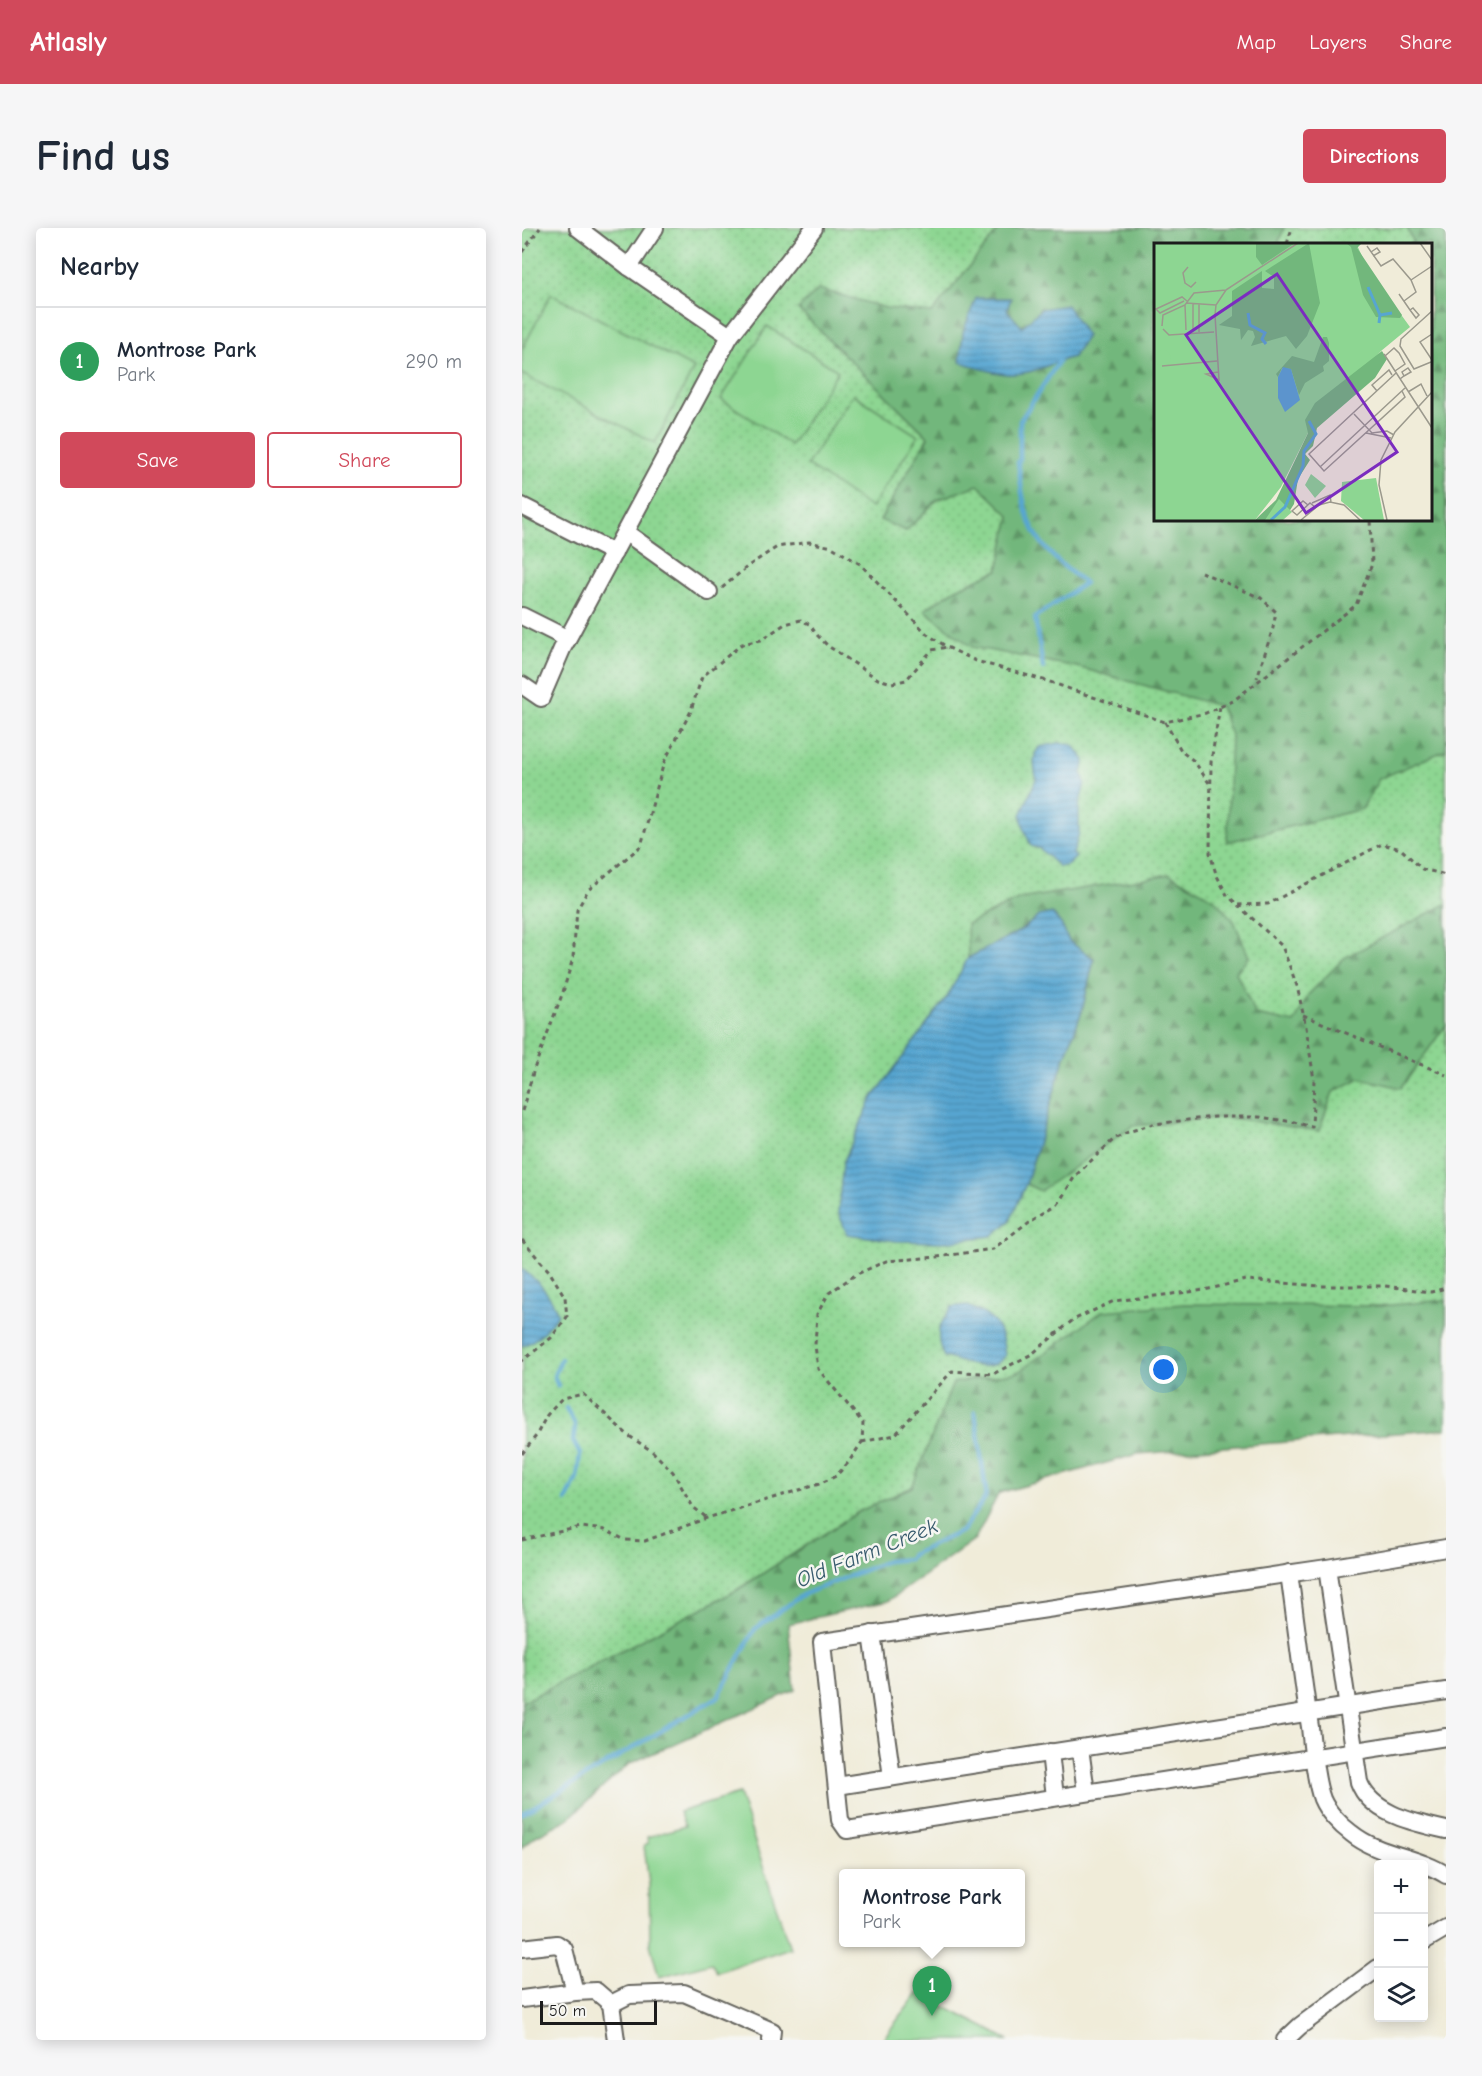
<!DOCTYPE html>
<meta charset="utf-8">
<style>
:root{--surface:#fff;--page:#f6f6f7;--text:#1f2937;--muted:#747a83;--line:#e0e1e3;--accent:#d1495b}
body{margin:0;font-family:"Comic Neue",sans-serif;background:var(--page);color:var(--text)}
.controls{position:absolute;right:18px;bottom:18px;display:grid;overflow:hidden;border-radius:6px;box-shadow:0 3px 15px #0003}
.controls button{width:54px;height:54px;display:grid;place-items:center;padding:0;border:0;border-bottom:2px solid var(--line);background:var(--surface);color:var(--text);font:30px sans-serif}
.scale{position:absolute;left:18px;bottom:15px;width:117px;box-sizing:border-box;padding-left:6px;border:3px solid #1c1c1c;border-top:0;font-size:16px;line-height:21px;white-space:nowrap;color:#1c1c1c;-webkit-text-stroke:4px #f6f6f2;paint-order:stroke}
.you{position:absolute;left:642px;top:1142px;width:21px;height:21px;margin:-15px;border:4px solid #fff;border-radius:50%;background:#1a73e8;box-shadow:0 0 0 9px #1a73e833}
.badge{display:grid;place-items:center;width:39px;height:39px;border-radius:50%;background:var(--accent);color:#fff;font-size:20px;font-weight:700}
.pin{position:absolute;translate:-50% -50px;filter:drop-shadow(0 2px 3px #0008)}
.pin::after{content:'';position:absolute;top:32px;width:21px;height:18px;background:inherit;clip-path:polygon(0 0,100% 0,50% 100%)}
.popup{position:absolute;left:317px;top:1641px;width:186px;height:78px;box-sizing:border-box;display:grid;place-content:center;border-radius:6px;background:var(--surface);filter:drop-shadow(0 2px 4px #0005);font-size:20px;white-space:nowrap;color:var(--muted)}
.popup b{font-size:22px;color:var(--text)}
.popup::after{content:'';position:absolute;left:50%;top:100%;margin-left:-12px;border:12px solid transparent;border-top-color:var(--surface)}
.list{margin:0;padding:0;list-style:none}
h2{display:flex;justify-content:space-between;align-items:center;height:78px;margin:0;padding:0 24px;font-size:26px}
h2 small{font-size:20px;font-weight:400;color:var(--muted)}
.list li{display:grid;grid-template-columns:39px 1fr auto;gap:18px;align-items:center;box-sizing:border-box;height:108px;padding:0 24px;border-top:2px solid var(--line)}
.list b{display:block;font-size:22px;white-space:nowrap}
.list p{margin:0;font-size:20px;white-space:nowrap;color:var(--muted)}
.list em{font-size:20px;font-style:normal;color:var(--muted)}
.actions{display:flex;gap:12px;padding:18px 24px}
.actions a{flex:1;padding:14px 0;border:2px solid var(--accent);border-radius:6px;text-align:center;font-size:21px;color:var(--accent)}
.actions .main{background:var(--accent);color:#fff}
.icon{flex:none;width:33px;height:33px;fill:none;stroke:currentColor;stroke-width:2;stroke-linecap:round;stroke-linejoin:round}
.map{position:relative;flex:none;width:924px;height:1812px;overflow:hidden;border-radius:6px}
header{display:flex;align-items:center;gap:36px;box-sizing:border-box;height:84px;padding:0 30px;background:var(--accent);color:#fff}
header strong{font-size:28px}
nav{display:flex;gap:33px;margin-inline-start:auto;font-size:21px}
.intro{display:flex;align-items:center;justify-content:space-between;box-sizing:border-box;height:144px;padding:0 36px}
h1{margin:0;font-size:42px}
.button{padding:15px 27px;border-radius:6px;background:var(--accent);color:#fff;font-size:21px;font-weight:700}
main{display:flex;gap:36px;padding:0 36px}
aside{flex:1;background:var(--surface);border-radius:6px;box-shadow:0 3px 15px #0003}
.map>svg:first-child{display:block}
.grass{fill:url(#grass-dots);stroke:#547957;stroke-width:1.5;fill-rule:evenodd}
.forest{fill:url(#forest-firs);stroke:#476a4c;stroke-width:1.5}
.green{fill:#8dd692;stroke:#547957;stroke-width:1.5}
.water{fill:url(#water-rules);stroke:#3a6176;stroke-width:1.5}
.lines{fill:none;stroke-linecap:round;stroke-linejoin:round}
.stream{stroke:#57a6d1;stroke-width:4.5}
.minor-casing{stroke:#66655e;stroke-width:20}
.path{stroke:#66655e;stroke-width:3;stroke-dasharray:4.5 4.5;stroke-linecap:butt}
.minor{stroke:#fff;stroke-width:16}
.labels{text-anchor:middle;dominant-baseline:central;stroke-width:5;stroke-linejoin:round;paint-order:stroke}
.water-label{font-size:22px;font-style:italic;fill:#375a6d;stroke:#f6f6f2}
.inset-river{fill:none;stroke:#57a6d1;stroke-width:3}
.inset-road{fill:none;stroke:#9b998d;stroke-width:1.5}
.view{fill:#7b2cbf;fill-opacity:0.15;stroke:#7b2cbf;stroke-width:3}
.inset-edge{fill:none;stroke:#1c1c1c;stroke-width:3}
</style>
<header>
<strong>Atlasly</strong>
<nav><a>Map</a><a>Layers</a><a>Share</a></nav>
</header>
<div class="intro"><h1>Find us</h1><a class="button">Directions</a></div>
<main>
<aside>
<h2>Nearby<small></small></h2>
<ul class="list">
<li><span class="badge" style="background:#2e9e5b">1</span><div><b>Montrose Park</b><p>Park</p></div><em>290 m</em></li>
</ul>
<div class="actions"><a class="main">Save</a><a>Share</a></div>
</aside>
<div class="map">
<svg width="924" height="1812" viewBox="0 0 924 1812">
<defs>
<pattern id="grass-dots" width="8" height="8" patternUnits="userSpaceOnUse" patternTransform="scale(1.5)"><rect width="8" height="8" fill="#8dd692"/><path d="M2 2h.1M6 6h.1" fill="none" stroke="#79b77d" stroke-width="1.8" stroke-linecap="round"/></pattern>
<pattern id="forest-firs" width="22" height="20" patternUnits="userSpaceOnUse" patternTransform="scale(1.5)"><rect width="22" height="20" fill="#72b77c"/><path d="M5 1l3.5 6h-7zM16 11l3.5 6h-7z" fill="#5d9465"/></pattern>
<pattern id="water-rules" width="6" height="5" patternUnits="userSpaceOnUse" patternTransform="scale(1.5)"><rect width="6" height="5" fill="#57a6d1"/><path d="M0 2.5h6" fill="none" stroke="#4786a9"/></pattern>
</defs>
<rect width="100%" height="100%" fill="#f6f6f2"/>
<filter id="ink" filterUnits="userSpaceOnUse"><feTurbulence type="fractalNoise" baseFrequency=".0167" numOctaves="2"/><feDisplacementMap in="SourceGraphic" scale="12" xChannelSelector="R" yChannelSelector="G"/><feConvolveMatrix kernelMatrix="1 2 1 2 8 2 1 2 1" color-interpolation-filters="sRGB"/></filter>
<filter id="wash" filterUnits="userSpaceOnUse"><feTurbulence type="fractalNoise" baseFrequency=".008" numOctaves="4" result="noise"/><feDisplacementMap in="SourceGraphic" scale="24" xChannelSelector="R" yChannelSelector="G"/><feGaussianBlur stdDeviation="1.35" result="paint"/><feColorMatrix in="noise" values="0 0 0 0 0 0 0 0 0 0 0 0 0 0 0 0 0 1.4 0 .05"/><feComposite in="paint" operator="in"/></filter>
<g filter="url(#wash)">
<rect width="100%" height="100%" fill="#f0ecd9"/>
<path class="grass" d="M0,0h924v1113l-586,170 -123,79 -215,126zM633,16h275v275h-275z"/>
<g class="forest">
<polygon points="478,0 762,0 756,16 633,16 633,291 908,291 908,16 889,16 891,13 885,0 924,0 924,522 857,551 840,581 705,614 709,507 698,478 555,439 450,419 402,382 434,361 476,342 488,288 456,257 415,272 384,303 358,292 406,209 276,81 297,61 364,80 410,85"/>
<polygon points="648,646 691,670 712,693 727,729 714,744 734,787 772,795 787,766 822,730 924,676 924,797 879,860 838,850 811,864 797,903 703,889 611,898 518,963 504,956 541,834 560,783 572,731 547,713 539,696 517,688 498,703 446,730 445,696 498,671"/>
<polygon points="924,1072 924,1201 616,1226 477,1265 453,1311 366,1373 266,1396 273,1462 107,1536 46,1591 12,1609 0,1620 0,1474 215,1362 338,1283 390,1259 431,1155 496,1144 581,1083 662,1076 858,1078"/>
</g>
<g class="green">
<polygon points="29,66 172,140 133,215 0,146 0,122"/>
<polygon points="245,98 316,143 269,217 199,171"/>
<polygon points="331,166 396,208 349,280 285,237"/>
<polygon points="217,1566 268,1720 195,1744 189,1735 137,1749 128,1716 127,1656 122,1618 126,1616 125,1609 163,1598 157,1584"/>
<polygon points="396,1765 487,1812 360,1812"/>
</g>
<g class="water">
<path d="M454,70h35l-4,12 15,17 19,-18 26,-4 20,31 -14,21c-21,6 -44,19 -67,17 -15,-1 -31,-8 -46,-12l3,-30z"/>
<polygon points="537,515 551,517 563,532 560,545 563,555 557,578 557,605 551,626 554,629 546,637 537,639 518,621 509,618 502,601 499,587 514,551 512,535 513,526 517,519"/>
<polygon points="530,685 539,696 547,713 572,731 560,783 541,834 504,956 488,993 470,1008 421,1014 374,1013 325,1006 316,984 321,935 349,872 425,769 446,730 498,703 517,688"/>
<path d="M0,1041c17,12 29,26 36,45 -9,12 -21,28 -36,32z"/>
<path d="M444,1077c28,12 36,19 39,51 -16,20 -40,6 -61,1 -10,-22 -6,-31 8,-50z"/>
</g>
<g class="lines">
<g class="stream">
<path d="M521,440l-8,-51 50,-34c-23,-17 -44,-34 -55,-61 -8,-18 -9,-41 -12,-60l2,-3v-38l39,-60"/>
<polyline points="36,1158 32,1148 39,1131"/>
<polyline points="44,1273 55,1250 58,1226 51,1213 53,1197 44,1180"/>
<polyline points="0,1586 196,1469 233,1401 280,1367 365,1333 387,1331 389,1327 440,1303 463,1270 464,1264 453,1184"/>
</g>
</g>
</g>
<g filter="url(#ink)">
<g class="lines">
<defs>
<g id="minor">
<polyline points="56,0 107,39 208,108"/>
<polyline points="107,39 133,0"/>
<polyline points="0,278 92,325"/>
<polyline points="103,304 187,364"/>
<polyline points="0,388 46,411"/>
<polyline points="0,457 19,470 40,421 208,108 292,0"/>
<polyline points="924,1320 805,1340 300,1414 318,1592 325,1602 924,1509"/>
<path d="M805,1340l32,214c12,33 58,41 87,48"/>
<path d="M767,1345c7,51 13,103 21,154 2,19 5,54 12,72 5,12 18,26 29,34 28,23 66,23 95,42"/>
<polyline points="350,1406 370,1549"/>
<polyline points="558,1520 564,1564"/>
<polyline points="528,1524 533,1569"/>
<polyline points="315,1558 924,1463"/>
<polyline points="902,1713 924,1700"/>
<polyline points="0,1720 35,1716 42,1721 53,1764"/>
<polyline points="0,1771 53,1764 74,1763 89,1776 94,1812"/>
<polyline points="89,1776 107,1767 162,1765 250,1803 249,1812"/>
<polyline points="763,1812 778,1798 856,1740"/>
</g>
</defs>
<use href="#minor" class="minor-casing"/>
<g class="path">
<polyline points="765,16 770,0"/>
<polyline points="0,24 18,0"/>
<polyline points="679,344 739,370 754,384 751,400 735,450"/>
<polyline points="200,360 226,338 255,319 287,314 310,319 338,336 405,406 425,419 454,433 525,453 643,494 684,485 711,473 834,377 850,336 848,291"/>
<polyline points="643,494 660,524 672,533 687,555"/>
<polyline points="716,677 746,676 860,616 879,621 900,641 924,647"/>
<polyline points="781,787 924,847"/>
<polyline points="0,883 12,841 41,764 51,730 55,682 66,662 119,618 142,534 168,485 180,449 220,416 239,412 263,396 279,392 287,396 296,408 306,418 356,451 370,455 384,452 410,422 425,419"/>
<polyline points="0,1012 27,1043 43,1069 45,1089 29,1110 0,1133"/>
<polyline points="340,1214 373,1207 430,1143 471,1146 510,1126 551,1092 592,1073 683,1062 724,1052 798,1058 863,1058 909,1064 924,1060"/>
<polyline points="0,1226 14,1208 25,1187 40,1171 61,1166 107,1208 130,1223 151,1244 171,1279 185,1290"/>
<polyline points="0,1312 59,1299 83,1302 103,1312 123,1313 185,1290 297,1256 314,1248 326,1235 340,1214 341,1195 296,1141 293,1117 295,1086 307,1065 333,1047 364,1033 415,1029 471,1021 510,991 536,976 553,948 592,911 606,904 631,896 693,889 737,889 772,894 790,899 792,852 784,799 775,758 760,718 705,667 694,646 688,625 689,534 698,478"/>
</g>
<use href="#minor" class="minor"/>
</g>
</g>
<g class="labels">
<g class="water-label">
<text transform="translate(345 1325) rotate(-22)">Old Farm Creek</text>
</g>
</g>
<g transform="translate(632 15)">
<rect width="278" height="278" fill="#f0ecd9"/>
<path d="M0,0h202l12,26 42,58 -29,24 -73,82 -27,54 -26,33h-101z" fill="#8dd692"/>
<path d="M102,0h39l-33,22 -6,-8zM155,0l11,60 -13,33 -11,13 -10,-13 -35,10 4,-9 -2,-6 -5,-1 -7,10 -1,-11 -21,-4 13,-9v-25l30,-20v17l12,1v-12l-9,-6zM192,0h16l-5,5 45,67 -2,3 -24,-1 -13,-22 -12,-48zM169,94h4l2,6v18l-6,5 1,5 -19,12 -6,12 -8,-26 -9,-1 -4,9 -2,-3 16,-18 22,6zM228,108l5,8 -12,19 -58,50 -4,18 -8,8 5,6 -12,19 -4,25 -7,11 -7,5h-25l21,-20 32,-67 -3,-13 10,-17z" fill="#72b77c"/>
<path d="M41 101a8 8 0 1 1 16 0a8 8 0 1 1-16 0ZM1 115a8 8 0 1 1 16 0a8 8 0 1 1-16 0ZM157,231l15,12 -11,12 -10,-13zM222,235l8,42h-20l-23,-19 1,-19zM125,256l13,13 -9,8h-18z" fill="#8dd692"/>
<path d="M129,124l8,2 9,31 -15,12 -7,-14v-21z" fill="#57a6d1"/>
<path class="inset-river" d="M214,44l12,28M94,70l2,12 15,8 -3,6 4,5M225,80l1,-8 12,-2M117,277l14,-13 18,-41 1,-15 12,-17 -7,-13"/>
<path class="inset-road" d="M266,0l12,17M213,3l14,20 12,-7 18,21 5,12 -12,9M217,9l6,-4 3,4 -7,4M34,24l-5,6 2,10 6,4 5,-5M257,37l21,-14M245,51l11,16 6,8 3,-3 -6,-7 -3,2M30,58l-24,12 -4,-4 26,-12 5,4M32,60l30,2M39,60v28M45,61v28M31,62l1,25M8,83l1,-11 22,-10 9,-12 32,-3 72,-47M9,86l6,6 45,-3M278,91l-12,8 12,18M230,111l48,74M231,113l9,-8 5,5 6,11 -10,7M277,119l-17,7 -14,-23 1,-7 31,-28M8,123l55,-5M64,129l-12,2 13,6 -4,-65 1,-10 10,-15M242,130l-87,81 15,17 81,-74 -3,-6M246,136l4,-3 7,-4 -3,-4 -6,4 2,4M223,148l-5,-6 17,-15 3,5M254,149l13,-8 6,12M200,171l18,19 15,-2 7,4M212,190l25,5M166,224l85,-79M158,260l18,-8 1,7M154,262l-5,-4 -11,10 5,4 13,-12 5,4M147,277l18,-15 11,-3 14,3 16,15M233,277l-8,-35 2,-25 14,-28 37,-40"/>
<path class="view" d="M123,31l120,178 -91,61 -120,-178z"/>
<rect width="278" height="278" class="inset-edge"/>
</g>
</svg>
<div class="controls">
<button>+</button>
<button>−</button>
<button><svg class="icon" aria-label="layers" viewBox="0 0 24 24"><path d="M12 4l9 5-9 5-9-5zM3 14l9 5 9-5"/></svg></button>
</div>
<div class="scale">50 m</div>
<div class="you"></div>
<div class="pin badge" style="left:410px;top:1788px;background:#2e9e5b">1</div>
<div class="popup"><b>Montrose Park</b>Park</div>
</div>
</main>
